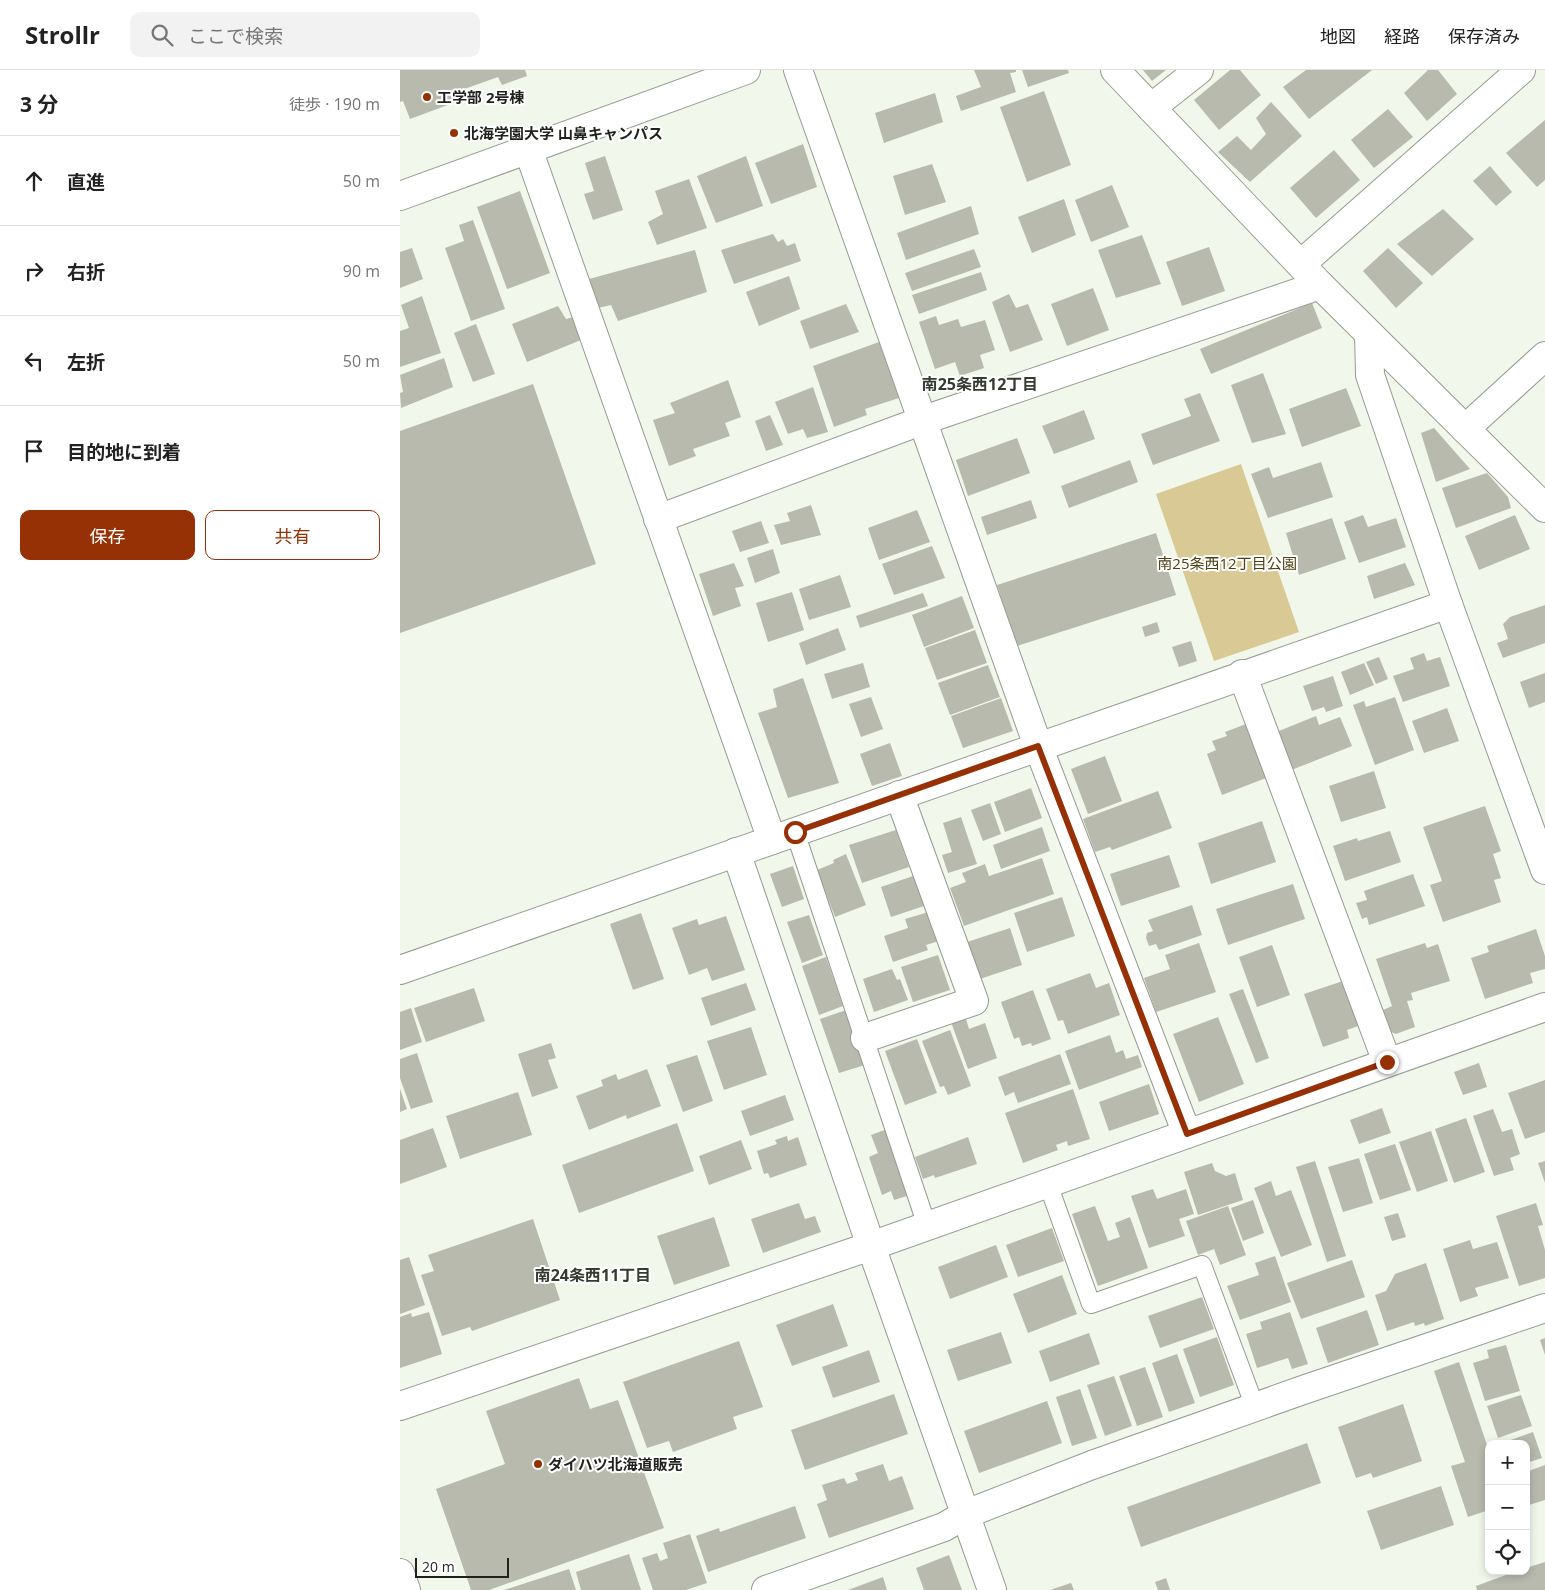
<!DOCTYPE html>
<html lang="ja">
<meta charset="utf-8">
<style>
:root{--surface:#fff;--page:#f2f2f2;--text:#222;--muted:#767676;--line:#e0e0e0;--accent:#963005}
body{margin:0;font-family:"Open Sans","Noto Sans JP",sans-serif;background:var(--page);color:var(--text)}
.controls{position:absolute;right:15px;bottom:15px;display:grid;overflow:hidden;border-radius:10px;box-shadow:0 2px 8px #0003}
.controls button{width:45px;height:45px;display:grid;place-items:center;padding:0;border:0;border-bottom:1px solid var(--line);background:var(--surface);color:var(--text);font:25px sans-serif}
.scale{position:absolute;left:15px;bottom:12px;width:94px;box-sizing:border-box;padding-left:5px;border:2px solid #1f211d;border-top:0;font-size:14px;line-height:18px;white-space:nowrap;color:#1f211d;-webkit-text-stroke:4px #fff;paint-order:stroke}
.stop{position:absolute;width:15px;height:15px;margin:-11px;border:4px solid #963005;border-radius:50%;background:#fff}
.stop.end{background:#963005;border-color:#fff;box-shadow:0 1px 5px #0008}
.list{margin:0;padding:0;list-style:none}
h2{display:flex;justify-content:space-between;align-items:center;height:65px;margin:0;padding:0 20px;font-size:21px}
h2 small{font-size:16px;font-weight:400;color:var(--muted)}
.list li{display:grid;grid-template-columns:32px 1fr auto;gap:15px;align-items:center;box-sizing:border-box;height:90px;padding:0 20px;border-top:1px solid var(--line)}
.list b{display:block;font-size:19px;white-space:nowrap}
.list em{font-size:16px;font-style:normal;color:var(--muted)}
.actions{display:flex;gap:10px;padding:15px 20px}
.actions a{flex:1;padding:11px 0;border:1px solid var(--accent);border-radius:10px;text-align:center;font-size:18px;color:var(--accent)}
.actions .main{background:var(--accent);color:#fff}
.icon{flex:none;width:28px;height:28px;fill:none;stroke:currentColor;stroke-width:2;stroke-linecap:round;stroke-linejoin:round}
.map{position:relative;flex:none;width:1145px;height:1520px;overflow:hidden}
header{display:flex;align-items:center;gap:30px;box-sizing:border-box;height:70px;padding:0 25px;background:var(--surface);border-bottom:1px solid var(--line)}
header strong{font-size:24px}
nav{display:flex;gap:28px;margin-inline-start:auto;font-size:18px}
.search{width:350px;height:45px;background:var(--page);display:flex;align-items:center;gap:12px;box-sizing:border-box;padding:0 18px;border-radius:10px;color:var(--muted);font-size:19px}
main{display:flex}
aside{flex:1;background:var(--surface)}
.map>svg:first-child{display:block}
.green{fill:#d9c994}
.building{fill:#b9baae}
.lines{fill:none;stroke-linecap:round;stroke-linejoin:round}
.lane-casing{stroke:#959b90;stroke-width:20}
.street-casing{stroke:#959b90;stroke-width:30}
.highway-casing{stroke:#959b90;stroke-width:30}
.lane{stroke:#fff;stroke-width:18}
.street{stroke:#fff;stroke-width:28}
.highway{stroke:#fff;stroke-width:28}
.route{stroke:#963005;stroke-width:6}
.poi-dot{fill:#963005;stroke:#fff;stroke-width:2}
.labels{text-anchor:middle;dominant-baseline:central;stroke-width:4;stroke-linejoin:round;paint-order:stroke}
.poi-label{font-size:15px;font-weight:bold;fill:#1f211d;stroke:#fff;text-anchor:start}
.park-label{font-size:15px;fill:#4d4112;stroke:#fff}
.neighbourhood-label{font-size:16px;font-weight:bold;fill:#363b31;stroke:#fff}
</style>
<header>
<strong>Strollr</strong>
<div class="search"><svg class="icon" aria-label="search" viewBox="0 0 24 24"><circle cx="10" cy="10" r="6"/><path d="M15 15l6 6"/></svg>ここで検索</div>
<nav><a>地図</a><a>経路</a><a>保存済み</a></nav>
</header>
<main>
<aside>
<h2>3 分<small>徒歩 · 190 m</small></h2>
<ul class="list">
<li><svg class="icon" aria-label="ahead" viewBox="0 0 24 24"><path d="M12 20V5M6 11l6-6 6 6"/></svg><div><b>直進</b></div><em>50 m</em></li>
<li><svg class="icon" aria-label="right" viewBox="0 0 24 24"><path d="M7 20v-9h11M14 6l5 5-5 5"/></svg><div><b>右折</b></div><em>90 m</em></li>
<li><svg class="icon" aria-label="left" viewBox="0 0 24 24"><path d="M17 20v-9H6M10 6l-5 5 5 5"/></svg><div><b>左折</b></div><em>50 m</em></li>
<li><svg class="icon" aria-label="arrive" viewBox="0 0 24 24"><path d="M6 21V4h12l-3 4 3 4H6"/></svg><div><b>目的地に到着</b></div></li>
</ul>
<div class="actions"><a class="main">保存</a><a>共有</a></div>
</aside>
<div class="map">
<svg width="1145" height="1520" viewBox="0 0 1145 1520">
<rect width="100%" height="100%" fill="#f1f7eb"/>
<polygon class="green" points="841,394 899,562 814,591 756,424"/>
<g class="building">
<polygon points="0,0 125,0 127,6 102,15 98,7 53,23 56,32 10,49 3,31 0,32"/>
<polygon points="574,0 616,0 616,2 610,3 616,22 561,41 556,26 581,17"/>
<polygon points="622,0 668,0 669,3 628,17"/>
<polygon points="743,0 766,0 752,11"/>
<polygon points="830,0 840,0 861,25 819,60 794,30"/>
<polygon points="906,0 972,0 909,49 883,17"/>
<polygon points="1028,0 1038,0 1057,24 1027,51 1004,23"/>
<polygon points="644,21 671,95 627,112 600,37"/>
<polygon points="535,23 543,52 484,73 475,43"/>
<polygon points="871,32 902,66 850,112 818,82 837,66 851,80 866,64 856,48"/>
<polygon points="988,39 1013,67 974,98 951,70"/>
<polygon points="1145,50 1145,110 1137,117 1106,83"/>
<polygon points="403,74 417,117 371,134 355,93"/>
<polygon points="934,80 960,110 916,148 890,118"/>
<polygon points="205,86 223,140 193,150 184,124 194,121 185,93"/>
<polygon points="346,86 363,136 316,153 297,106"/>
<polygon points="532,94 546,132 505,145 493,106"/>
<polygon points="1090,96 1112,122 1096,136 1073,111"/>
<polygon points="289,109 307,158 257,175 248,152 263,144 255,121"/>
<polygon points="712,115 729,157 691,172 675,130"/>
<polygon points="120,121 150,203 107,219 77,137"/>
<polygon points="664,129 676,165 632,183 618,147"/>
<polygon points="571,136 579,164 506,190 497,163"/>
<polygon points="1043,139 1074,169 1032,206 997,174"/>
<polygon points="73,150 105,239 71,251 45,178 64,171 59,155"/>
<polygon points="373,164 378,172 383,169 387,176 395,173 401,191 334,214 321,180"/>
<polygon points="742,165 761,214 716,228 698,180"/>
<polygon points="809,177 825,221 782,236 766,192"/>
<polygon points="12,178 23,209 0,218 0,182"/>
<polygon points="988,178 1023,213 996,238 963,201"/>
<polygon points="574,179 581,197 512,221 505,203"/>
<polygon points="295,180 307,222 218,251 211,235 198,238 189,209"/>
<polygon points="581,202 587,220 519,244 512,225"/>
<polygon points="389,206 400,239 359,256 346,222"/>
<polygon points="693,218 709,260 667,276 651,234"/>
<polygon points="609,224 616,238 628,234 643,270 610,282 592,232"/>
<polygon points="22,226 41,283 0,297 0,261 9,258 1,235"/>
<polygon points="912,233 922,258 811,304 800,279"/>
<polygon points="446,234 459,262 410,279 400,251"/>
<polygon points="158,236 166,249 174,247 181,270 127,292 112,254"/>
<polygon points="536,246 539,255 558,249 561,257 585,250 595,280 580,285 584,298 560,306 555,292 535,299 519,252"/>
<polygon points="76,254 95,304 73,312 54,263"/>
<polygon points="479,272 499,328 465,339 467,345 434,357 413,296"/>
<polygon points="44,288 53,317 1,338 0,323 3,322 0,305"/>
<polygon points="863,303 886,364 852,373 831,315"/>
<polygon points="328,310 341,347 325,353 330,366 293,379 296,386 269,396 253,350 275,343 270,333"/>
<polygon points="133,314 196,494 0,563 0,361"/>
<polygon points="413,317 428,362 407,368 403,359 388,364 375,332"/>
<polygon points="946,318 961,356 902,377 889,339"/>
<polygon points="800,323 820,371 753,395 741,364 791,346 784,329"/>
<polygon points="684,340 695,369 654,384 642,356"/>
<polygon points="370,345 383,375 366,381 355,351"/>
<polygon points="1034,358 1070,399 1036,412 1021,363"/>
<polygon points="617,368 630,403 568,426 556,390"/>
<polygon points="730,390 738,412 669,438 661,416"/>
<polygon points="921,392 933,427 868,448 851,404 869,397 873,408"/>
<polygon points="1087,403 1108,427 1111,438 1056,458 1042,418"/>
<polygon points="631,430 637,448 587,465 581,447"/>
<polygon points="411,435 421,465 381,475 374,455 390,451 387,443"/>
<polygon points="517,440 530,472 479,490 468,458"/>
<polygon points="963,445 968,457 996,448 1006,477 959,493 944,452"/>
<polygon points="1115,445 1130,479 1079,500 1065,466"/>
<polygon points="932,448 946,489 899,505 886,463"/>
<polygon points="361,451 369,473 340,482 332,461"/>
<polygon points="756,463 776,525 617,576 597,515"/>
<polygon points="532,476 545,508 494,525 482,494"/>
<polygon points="373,479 380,503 355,513 347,488"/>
<polygon points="334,493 344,516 335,518 341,536 313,546 299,504"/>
<polygon points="1005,493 1015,515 974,529 967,506"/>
<polygon points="440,505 451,537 409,550 399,519"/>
<polygon points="392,522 404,560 368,572 356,533"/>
<polygon points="523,523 528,536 460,558 456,546"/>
<polygon points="562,526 574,558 524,577 512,545"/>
<polygon points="1145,535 1145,573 1103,588 1097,573 1108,569 1103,554 1110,547"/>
<polygon points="757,552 760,562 745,567 742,557"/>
<polygon points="438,558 446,580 406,595 399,573"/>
<polygon points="575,560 587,593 537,610 525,578"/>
<polygon points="791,571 797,591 779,597 772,577"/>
<polygon points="1024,583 1027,591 1040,587 1050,616 1003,632 993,606 1014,599 1010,588"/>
<polygon points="979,587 988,609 976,614 966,592"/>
<polygon points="463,593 470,617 432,629 424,604"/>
<polygon points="964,593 974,615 950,625 941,602"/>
<polygon points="588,595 600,627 550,645 538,613"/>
<polygon points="1145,603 1145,632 1129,638 1120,612"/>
<polygon points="933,606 943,636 926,642 924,637 912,641 903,616"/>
<polygon points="403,608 439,713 388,728 358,643 377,637 373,619"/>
<polygon points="471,627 483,659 461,667 449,634"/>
<polygon points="995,627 1014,680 975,695 953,635 964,631 966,637"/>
<polygon points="601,628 613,661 563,678 551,646"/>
<polygon points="1047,638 1059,671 1024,683 1012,651"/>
<polygon points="916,646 919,655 940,647 952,676 889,701 874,663"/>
<polygon points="846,654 866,708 822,725 807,684 816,680 812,671 827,666 825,662"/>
<polygon points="490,673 502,706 472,716 460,684"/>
<polygon points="705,686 722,731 688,744 671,699"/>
<polygon points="974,701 986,738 941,752 929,716"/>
<polygon points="631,718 642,748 605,762 594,732"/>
<polygon points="758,721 772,758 712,780 710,777 695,782 683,749"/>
<polygon points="590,733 601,764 583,771 571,740"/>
<polygon points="1085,736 1101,781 1093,784 1101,808 1094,810 1101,832 1043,852 1030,815 1042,811 1023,757"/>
<polygon points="561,747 577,794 548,803 542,785 552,782 543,753"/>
<polygon points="862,751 876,792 811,814 798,773"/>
<polygon points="642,757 650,781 601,799 593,775"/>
<polygon points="496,760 509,797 462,813 449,775"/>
<polygon points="990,761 1001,792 945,811 933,776 957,768 958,771"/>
<polygon points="446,784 466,835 435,847 417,800 434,793 433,790"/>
<polygon points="769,785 780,817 721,836 710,804"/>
<polygon points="642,788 654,824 564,856 550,818 566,812 562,803 585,794 589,806"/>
<polygon points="393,796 404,829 382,837 370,804"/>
<polygon points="519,804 530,834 491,847 481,817"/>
<polygon points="1013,804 1025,836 969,855 967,847 962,849 956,833 967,830 964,821"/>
<polygon points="893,814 905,849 828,875 816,839"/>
<polygon points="662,827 675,866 627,882 614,843"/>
<polygon points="792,835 802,865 759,880 756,874 749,876 746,868 747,863 753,861 748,850"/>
<polygon points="532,841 542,870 526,875 528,880 493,892 484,866 508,858 505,849"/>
<polygon points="241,843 264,909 233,920 210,854"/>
<polygon points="409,845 423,885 402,893 387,852"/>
<polygon points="326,846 345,900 312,911 307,898 289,905 272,858 297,849 299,855"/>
<polygon points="610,858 622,895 580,909 567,872"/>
<polygon points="1136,859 1145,886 1145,899 1130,903 1133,913 1085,929 1071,888 1089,882 1087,876"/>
<polygon points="799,873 816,922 756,942 744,908 770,899 765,885"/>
<polygon points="1025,873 1027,878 1038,874 1050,911 1011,923 1013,930 1007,931 1015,957 996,964 989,961 983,940 992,936 976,889"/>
<polygon points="872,875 890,925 857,937 839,887"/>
<polygon points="538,885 550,920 513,932 501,897"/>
<polygon points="426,887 443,936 419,945 402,896"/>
<polygon points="492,899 497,910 500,909 508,930 474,942 463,909"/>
<polygon points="690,903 696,918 709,913 720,945 668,964 663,950 658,951 646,919"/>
<polygon points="946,910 961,955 947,960 949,968 923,977 904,924"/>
<polygon points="346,913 356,940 311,956 301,928"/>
<polygon points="74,918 85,951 26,972 14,938"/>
<polygon points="843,919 869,988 856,993 829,924"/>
<polygon points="633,920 651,969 632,976 631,973 622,976 619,967 614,969 601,932"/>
<polygon points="11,938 22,972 0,980 0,942"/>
<polygon points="446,940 465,995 439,1003 420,949"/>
<polygon points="565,946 569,959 585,953 597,988 568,999 551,952"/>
<polygon points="818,947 844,1014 799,1032 773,964"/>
<polygon points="351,957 367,1005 324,1020 307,971"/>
<polygon points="550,960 571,1016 548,1025 544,1016 540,1017 522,971"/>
<polygon points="710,965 716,983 723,980 726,989 738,985 742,997 679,1020 665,981"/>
<polygon points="517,969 537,1023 505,1035 485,981"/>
<polygon points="151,973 156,988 148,990 158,1018 132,1027 118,984"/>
<polygon points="17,983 33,1032 11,1039 0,1008 0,989"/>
<polygon points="660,984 671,1014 618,1033 614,1022 605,1026 598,1007"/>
<polygon points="297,985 313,1031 283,1042 266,995"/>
<polygon points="1079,993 1087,1017 1063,1025 1054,1002"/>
<polygon points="247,999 261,1036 227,1049 226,1045 189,1060 176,1026 203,1016 201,1010 216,1004 218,1010"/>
<polygon points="1145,1010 1145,1062 1125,1069 1108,1023"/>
<polygon points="749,1014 759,1044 709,1061 699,1032"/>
<polygon points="0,1019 7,1039 0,1042"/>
<polygon points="673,1019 690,1069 668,1076 667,1071 656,1075 658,1080 623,1093 605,1043"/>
<polygon points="118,1022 132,1065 60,1089 46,1046"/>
<polygon points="385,1025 394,1050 350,1066 341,1041"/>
<polygon points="982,1038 991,1063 959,1074 950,1050"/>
<polygon points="1093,1039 1102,1062 1112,1059 1120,1084 1110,1088 1114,1100 1094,1106 1073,1046"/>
<polygon points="1066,1048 1085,1102 1054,1113 1035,1059"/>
<polygon points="277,1053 294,1101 179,1143 162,1095"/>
<polygon points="33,1058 47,1097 0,1114 0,1070"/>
<polygon points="487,1059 510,1125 494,1130 491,1121 482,1125 469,1087 478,1083 471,1065"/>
<polygon points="1031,1061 1048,1111 1017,1122 999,1072"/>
<polygon points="387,1066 388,1071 398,1067 407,1095 370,1108 368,1103 364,1104 357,1081 377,1074 375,1070"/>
<polygon points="568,1067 577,1094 535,1108 534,1105 523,1109 515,1087"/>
<polygon points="341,1070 352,1099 309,1115 299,1086"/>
<polygon points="995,1074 1011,1120 980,1130 964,1084"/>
<polygon points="959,1088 973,1133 943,1142 928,1097"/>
<polygon points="915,1091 946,1186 927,1192 896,1097"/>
<polygon points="1145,1091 1145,1113 1138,1093"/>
<polygon points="812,1093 815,1101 826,1106 835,1103 843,1130 798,1145 784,1102"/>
<polygon points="871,1111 876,1126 891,1120 912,1175 881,1187 854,1118"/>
<polygon points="753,1119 757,1129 786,1119 794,1144 779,1149 785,1166 749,1178 731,1126"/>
<polygon points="853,1130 864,1163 843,1171 831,1138"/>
<polygon points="399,1133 405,1149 415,1146 421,1162 363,1183 351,1149"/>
<polygon points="1136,1133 1143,1155 1138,1156 1145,1180 1145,1208 1119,1216 1096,1146"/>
<polygon points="695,1136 708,1171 720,1167 715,1153 730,1147 748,1198 698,1216 672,1144"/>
<polygon points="828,1136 846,1185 820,1195 814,1179 798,1185 786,1151"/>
<polygon points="998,1143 1006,1167 992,1171 984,1147"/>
<polygon points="314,1147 330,1196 274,1215 257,1166"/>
<polygon points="133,1149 160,1230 72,1261 70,1257 42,1266 21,1205 34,1201 28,1185"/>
<polygon points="652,1158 664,1191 618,1207 606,1175"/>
<polygon points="1070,1170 1073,1179 1097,1172 1109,1208 1075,1218 1078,1226 1060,1232 1043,1179"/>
<polygon points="596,1175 608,1207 550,1229 538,1197"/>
<polygon points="875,1186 891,1232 840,1250 827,1216 859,1205 855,1193"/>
<polygon points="9,1187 25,1235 0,1244 0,1190"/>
<polygon points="952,1190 965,1227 901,1249 887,1213"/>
<polygon points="1026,1193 1044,1249 1025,1256 1024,1253 1015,1256 1014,1252 987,1261 975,1225 986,1221 995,1204"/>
<polygon points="662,1205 677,1244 628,1263 613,1224"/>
<polygon points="802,1227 814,1259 760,1278 748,1246"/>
<polygon points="433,1234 448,1276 392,1296 376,1255"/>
<polygon points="967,1240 979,1275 928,1293 916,1258"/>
<polygon points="29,1242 42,1284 0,1298 0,1247 11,1243 12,1247"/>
<polygon points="890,1242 908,1294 892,1299 888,1288 857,1298 846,1264 862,1259 860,1252"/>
<polygon points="601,1262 612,1293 558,1311 547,1280"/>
<polygon points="689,1263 700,1294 650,1312 639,1281"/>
<polygon points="817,1267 834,1315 800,1327 783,1279"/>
<polygon points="1145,1268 1145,1285 1140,1270"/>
<polygon points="339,1271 363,1337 333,1347 337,1359 273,1382 269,1371 247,1378 223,1312"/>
<polygon points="1106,1275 1120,1321 1085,1331 1073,1293 1089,1288 1087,1280"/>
<polygon points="469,1280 480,1312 433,1328 422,1297"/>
<polygon points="777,1284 795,1333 769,1342 752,1293"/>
<polygon points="1059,1292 1089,1381 1089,1440 1068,1447 1051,1396 1065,1392 1034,1301"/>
<polygon points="745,1297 763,1347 737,1356 719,1306"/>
<polygon points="714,1306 732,1356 705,1366 687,1315"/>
<polygon points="179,1308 190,1339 218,1330 264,1458 89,1520 71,1520 36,1419 105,1394 86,1341"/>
<polygon points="680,1319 697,1368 672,1376 656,1327"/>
<polygon points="494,1324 508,1364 405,1400 391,1360"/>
<polygon points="1121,1325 1132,1356 1098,1368 1087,1336"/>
<polygon points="647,1331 662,1373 579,1403 564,1361"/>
<polygon points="1003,1334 1022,1391 973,1408 971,1403 956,1408 938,1357"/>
<polygon points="1133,1362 1142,1388 1126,1393 1126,1374 1100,1374"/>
<polygon points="907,1373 921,1413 741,1477 727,1437"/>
<polygon points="483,1394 489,1411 502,1406 514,1439 429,1468 417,1434 427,1430 422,1415 444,1408 447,1414 458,1410 455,1403"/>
<polygon points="1145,1395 1145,1430 1129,1435 1126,1426 1126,1402"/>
<polygon points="1041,1416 1054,1455 981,1480 967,1441"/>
<polygon points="395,1436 406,1468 308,1502 296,1466 319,1458 320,1462"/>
<polygon points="290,1464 307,1513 286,1520 253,1520 242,1488 257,1483 260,1491 268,1488 263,1473"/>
<polygon points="229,1484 241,1520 181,1520 176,1502"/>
<polygon points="549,1485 562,1520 524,1520 516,1498"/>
<polygon points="1145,1492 1145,1520 1077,1520 1076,1516 1117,1501 1126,1501 1126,1498"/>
<polygon points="169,1499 176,1520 104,1520"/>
<polygon points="483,1507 487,1520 448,1520"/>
<polygon points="766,1508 770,1520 758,1520 755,1512"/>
<polygon points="671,1513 674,1520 650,1520"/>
</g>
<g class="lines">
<defs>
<g id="lane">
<polyline points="395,762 527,1156"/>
<polyline points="648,1114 691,1234 802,1195 855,1337"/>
</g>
<g id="street">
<polyline points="398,0 638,676 787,1064"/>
<polyline points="715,0 920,215 1145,438"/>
<polyline points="751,38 799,0"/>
<polyline points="128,79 372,770"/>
<polyline points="0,126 346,0"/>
<polyline points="901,194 1121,0"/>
<polyline points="969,264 970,305 1048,534 1145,800"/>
<polyline points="1065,359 1145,286"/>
<polyline points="258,449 521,351 920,215"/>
<polyline points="842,604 987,992"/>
<polyline points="336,782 471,1176 592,1520"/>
<polyline points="0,900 1048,534"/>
<polyline points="465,968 574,931 499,725"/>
<polyline points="0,1336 471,1176 1145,937"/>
<polyline points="366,1520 544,1457 566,1444 692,1395 903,1320 1145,1238"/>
</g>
<polyline id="highway" points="0,1503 6,1520"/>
</defs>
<use href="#lane" class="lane-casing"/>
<use href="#street" class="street-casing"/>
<use href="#highway" class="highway-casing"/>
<use href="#lane" class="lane"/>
<use href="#street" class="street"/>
<use href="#highway" class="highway"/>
</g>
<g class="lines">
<polyline class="route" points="395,762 638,676 787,1064 987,992"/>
</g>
<g class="poi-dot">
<circle cx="27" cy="27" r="5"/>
<circle cx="54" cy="63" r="5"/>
<circle cx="138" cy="1394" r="5"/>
</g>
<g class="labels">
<g class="poi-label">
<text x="37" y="27">工学部 2号棟</text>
<text x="64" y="63">北海学園大学 山鼻キャンパス</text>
<text x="148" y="1394">ダイハツ北海道販売</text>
</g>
<g class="park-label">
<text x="827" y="493">南25条西12丁目公園</text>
</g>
<g class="neighbourhood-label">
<text x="580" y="314">南25条西12丁目</text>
<text x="193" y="1205">南24条西11丁目</text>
</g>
</g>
</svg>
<div class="controls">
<button>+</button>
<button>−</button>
<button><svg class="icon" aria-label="locate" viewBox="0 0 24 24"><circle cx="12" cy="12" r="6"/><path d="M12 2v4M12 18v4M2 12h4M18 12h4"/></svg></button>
</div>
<div class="scale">20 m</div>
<div class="stop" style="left:395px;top:762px"></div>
<div class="stop end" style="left:987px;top:992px"></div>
</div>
</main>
